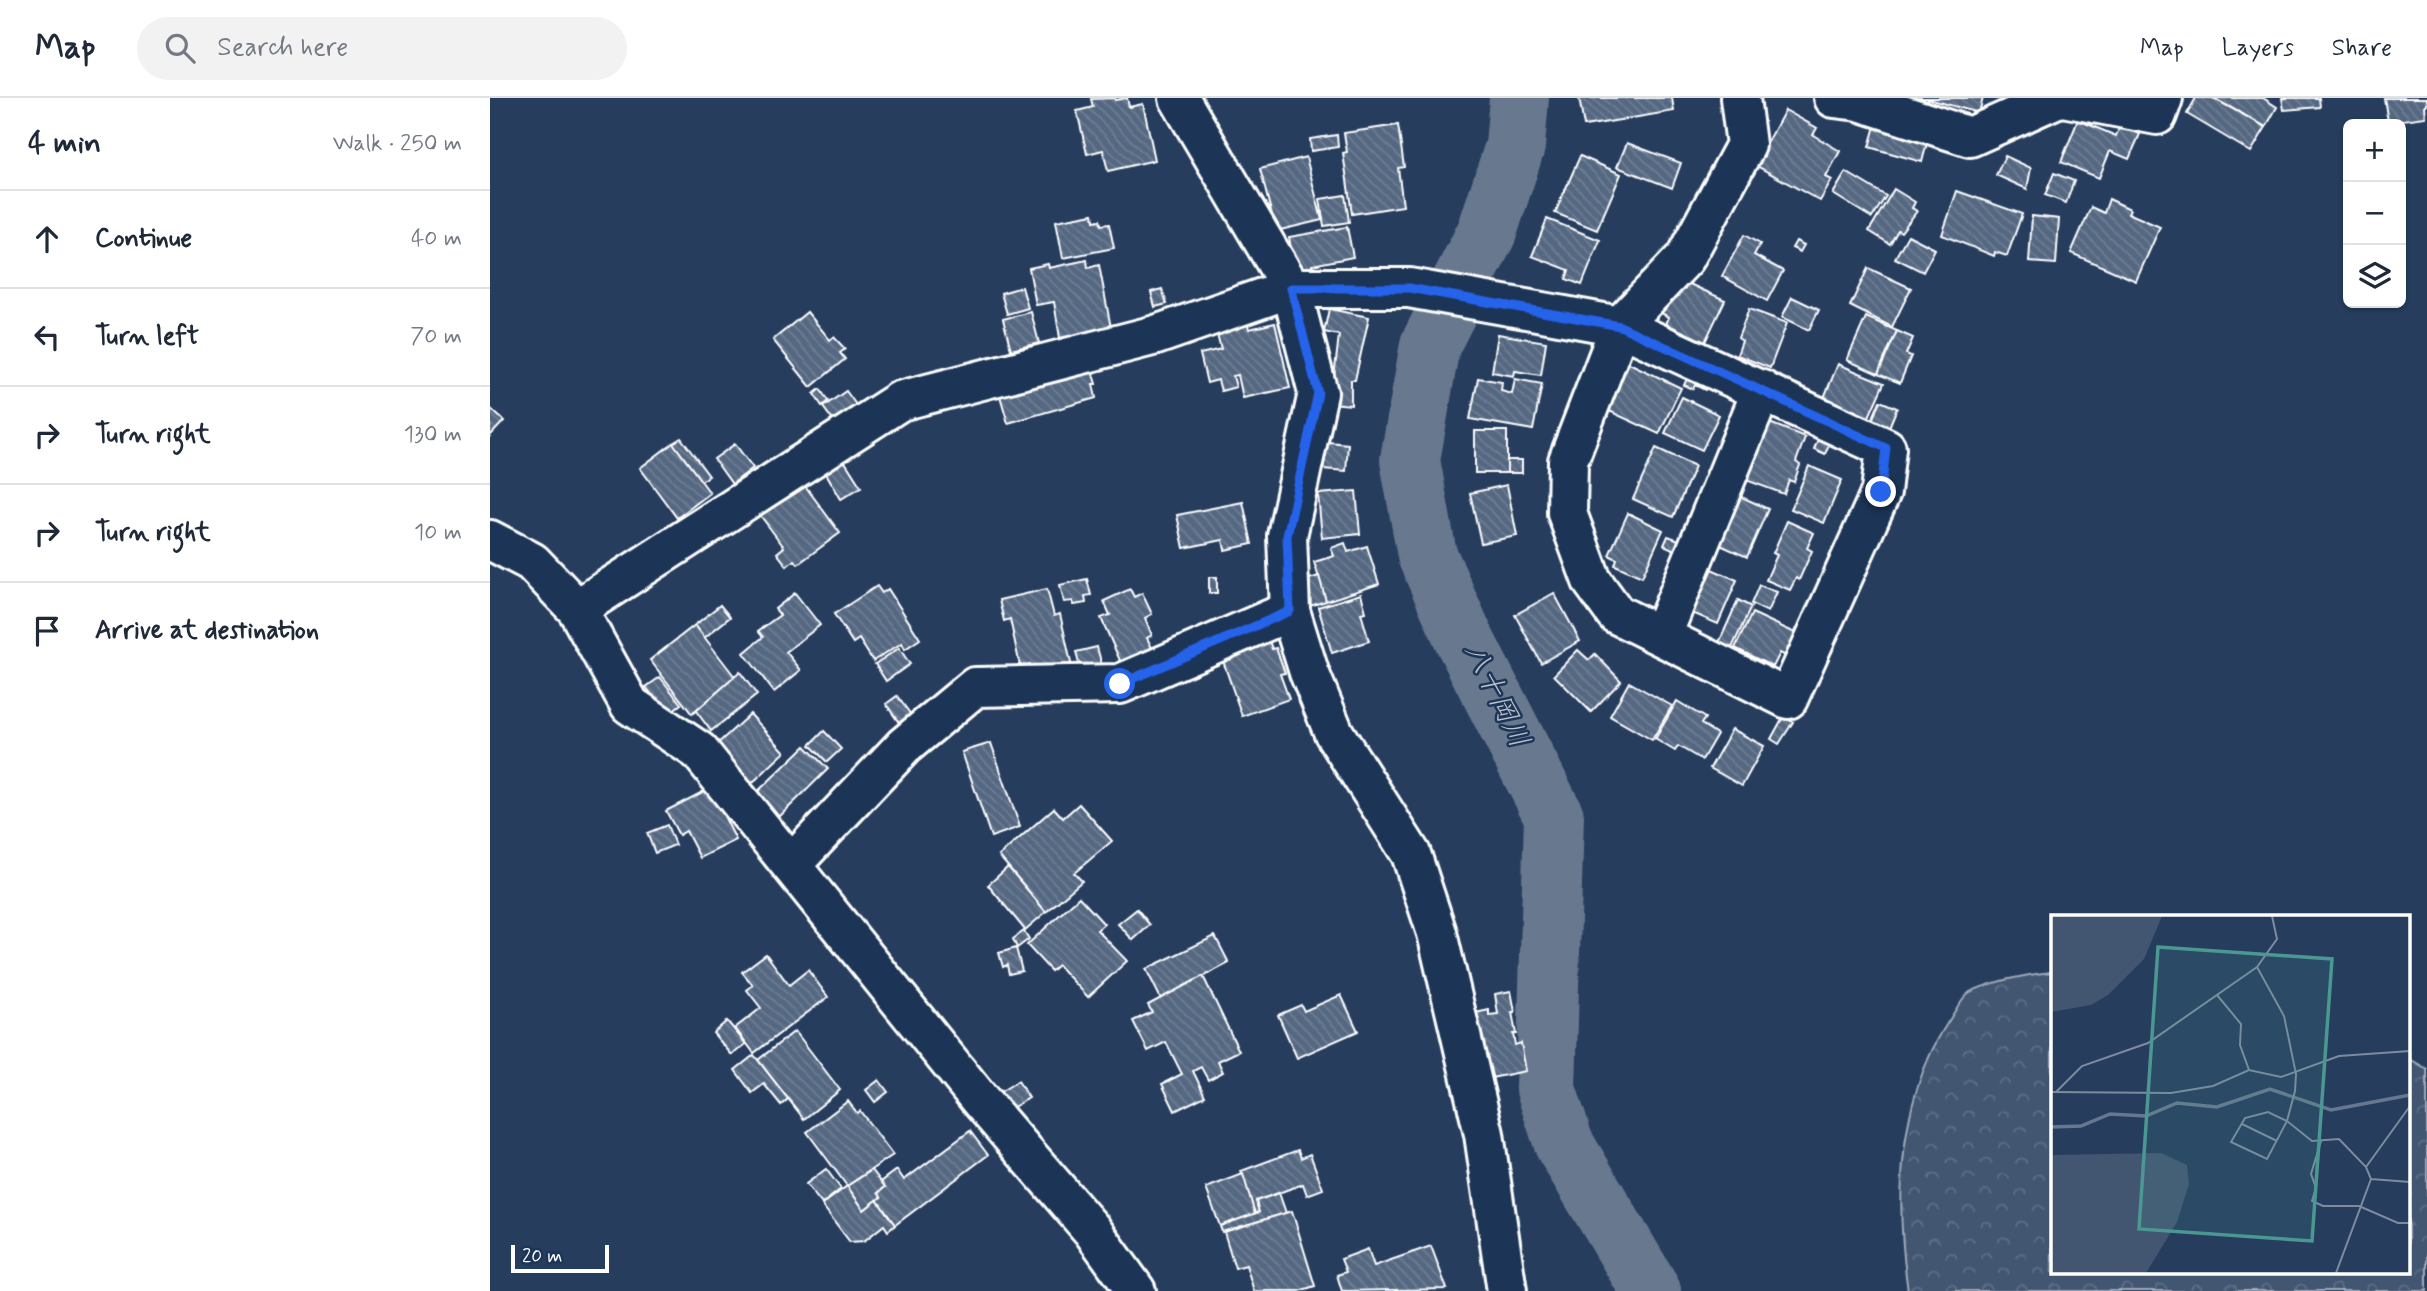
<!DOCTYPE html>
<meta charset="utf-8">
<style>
:root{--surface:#fff;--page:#f2f2f3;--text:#1f2937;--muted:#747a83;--line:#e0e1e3}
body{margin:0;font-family:Mynerve,"Klee One",sans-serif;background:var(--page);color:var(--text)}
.controls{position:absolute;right:21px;top:21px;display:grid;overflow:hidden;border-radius:10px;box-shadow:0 2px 5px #0004}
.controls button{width:63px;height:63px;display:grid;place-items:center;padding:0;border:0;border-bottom:2px solid var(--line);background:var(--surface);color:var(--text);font:35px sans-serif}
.scale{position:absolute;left:21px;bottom:18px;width:98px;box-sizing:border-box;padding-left:7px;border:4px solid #fff;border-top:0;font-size:19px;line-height:24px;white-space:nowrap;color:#fff;-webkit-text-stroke:5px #1d3557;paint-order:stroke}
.stop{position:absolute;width:21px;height:21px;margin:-16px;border:5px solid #2563eb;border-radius:50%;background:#fff}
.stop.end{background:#2563eb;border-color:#fff;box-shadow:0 2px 7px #0008}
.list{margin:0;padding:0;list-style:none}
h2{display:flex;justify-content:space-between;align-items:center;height:91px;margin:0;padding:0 28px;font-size:30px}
h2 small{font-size:23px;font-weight:400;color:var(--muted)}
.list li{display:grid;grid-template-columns:46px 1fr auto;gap:21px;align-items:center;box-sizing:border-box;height:98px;padding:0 28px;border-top:2px solid var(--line)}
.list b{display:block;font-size:26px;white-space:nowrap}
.list em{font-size:23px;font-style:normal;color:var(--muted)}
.icon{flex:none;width:38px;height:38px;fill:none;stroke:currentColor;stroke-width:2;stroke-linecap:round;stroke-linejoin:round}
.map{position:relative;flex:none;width:1937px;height:1193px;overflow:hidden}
header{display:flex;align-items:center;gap:42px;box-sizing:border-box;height:98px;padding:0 35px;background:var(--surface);border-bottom:2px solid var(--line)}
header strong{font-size:33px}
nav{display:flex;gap:38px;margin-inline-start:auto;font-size:24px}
.search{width:490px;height:63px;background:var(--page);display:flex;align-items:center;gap:18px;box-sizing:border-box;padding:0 24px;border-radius:38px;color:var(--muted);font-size:26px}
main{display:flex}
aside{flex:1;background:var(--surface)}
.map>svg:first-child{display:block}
.forest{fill:url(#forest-crowns);stroke:#a0aab8;stroke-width:2}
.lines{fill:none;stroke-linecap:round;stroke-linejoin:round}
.river{stroke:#67788e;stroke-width:60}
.building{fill:url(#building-back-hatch);stroke:#fff;stroke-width:2}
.minor-casing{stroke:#fff;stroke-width:44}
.minor{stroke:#1d3557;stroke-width:38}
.route{stroke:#2563eb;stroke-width:9}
.labels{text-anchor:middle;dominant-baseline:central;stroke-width:5;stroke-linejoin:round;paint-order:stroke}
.water-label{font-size:28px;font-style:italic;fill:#bbc2cc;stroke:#1d3557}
.inset-river{fill:none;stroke:#67788e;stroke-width:3.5}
.inset-road{fill:none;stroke:#7d8b9e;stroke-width:2}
.view{fill:#4b9892;fill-opacity:0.15;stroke:#4b9892;stroke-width:3.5}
.inset-edge{fill:none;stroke:#fff;stroke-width:3.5}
</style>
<header>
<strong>Map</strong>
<div class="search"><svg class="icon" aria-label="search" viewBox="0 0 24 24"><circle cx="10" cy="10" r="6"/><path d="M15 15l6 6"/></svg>Search here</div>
<nav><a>Map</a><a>Layers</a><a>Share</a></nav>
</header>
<main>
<aside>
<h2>4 min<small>Walk · 250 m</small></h2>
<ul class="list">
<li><svg class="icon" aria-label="ahead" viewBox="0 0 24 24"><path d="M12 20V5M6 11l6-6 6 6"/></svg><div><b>Continue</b></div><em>40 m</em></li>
<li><svg class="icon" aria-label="left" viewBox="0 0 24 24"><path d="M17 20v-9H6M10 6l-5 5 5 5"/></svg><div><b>Turn left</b></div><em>70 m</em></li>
<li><svg class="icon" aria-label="right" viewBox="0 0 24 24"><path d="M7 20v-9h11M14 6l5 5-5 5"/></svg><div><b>Turn right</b></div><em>130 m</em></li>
<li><svg class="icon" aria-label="right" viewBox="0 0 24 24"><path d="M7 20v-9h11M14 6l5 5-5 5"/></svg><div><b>Turn right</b></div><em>10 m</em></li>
<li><svg class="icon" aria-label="arrive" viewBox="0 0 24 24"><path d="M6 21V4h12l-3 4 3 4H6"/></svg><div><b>Arrive at destination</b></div></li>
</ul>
</aside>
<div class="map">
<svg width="1937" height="1193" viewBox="0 0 1937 1193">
<defs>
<pattern id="forest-crowns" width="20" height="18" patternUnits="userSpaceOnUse" patternTransform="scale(1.75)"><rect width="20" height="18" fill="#425672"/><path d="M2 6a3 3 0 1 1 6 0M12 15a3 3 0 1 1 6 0" fill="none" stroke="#5e6f87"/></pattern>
<pattern id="building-back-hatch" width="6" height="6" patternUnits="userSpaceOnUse" patternTransform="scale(1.75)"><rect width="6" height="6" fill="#556781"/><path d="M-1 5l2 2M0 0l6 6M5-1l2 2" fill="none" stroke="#6e7e94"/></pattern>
</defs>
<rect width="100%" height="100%" fill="#263d5e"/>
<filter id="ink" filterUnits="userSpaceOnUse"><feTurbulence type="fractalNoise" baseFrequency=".0143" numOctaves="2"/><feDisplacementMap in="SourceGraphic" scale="14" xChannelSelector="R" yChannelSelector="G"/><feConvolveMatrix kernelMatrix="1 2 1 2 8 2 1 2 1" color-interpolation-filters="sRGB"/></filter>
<g filter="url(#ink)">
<path class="forest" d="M1562,874v300h356v-214l19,11v222h-519c-13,-90 -11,-190 40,-269 6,-8 13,-25 22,-30 25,-12 55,-17 82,-20z"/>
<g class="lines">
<polyline class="river" points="1029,0 1025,48 997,134 940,247 920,362 937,457 975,543 1064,718 1056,991 1074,1046 1161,1193"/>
</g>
<g class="building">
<polygon points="625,0 625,2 637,0 639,9 653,6 665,62 618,73 613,52 597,56 587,13 603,9 601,1"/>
<polygon points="1089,0 1182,0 1184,13 1094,28"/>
<polygon points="1421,0 1493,0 1489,15 1438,1 1437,4"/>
<polygon points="1706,0 1723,0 1776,29 1761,54 1697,16"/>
<polygon points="1723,0 1773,0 1787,9 1776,29"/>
<polygon points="1792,0 1829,0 1830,9 1794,12"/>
<polygon points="1894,0 1937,0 1937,7 1935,7 1936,19 1898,24"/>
<polygon points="1295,12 1327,30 1323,37 1350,53 1336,79 1342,82 1330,103 1267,68 1274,56 1272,55"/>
<polygon points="1387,21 1439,37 1432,64 1379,49"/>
<polygon points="1588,22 1626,38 1630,28 1650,36 1639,61 1620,53 1609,80 1571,64"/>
<polygon points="908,27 914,69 908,70 913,108 862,116 853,55 857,54 854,35"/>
<polygon points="847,37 848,49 821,53 820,41"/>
<polygon points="1137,45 1191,65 1182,90 1127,69"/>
<polygon points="1090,58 1131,76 1107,132 1065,115"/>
<polygon points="1515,58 1541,70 1537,91 1506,77"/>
<polygon points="816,59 832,122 786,133 770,71"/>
<polygon points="1356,74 1396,98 1382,120 1343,96"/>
<polygon points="1564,75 1584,83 1576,105 1555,97"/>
<polygon points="1404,91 1425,104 1422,110 1427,113 1411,134 1408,132 1400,146 1379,133"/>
<polygon points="1467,93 1532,116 1517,158 1505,154 1504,158 1452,137"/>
<polygon points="855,97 859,124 834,128 830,101"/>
<polygon points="1619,101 1640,111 1638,115 1670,129 1646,183 1581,155 1601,109 1614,115"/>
<polygon points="603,116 604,123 610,122 611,127 619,126 624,150 573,160 566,123"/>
<polygon points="1542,118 1569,121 1566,166 1539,164"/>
<polygon points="1057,121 1110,142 1092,187 1076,181 1079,172 1042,158"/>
<polygon points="857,129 863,159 822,167 822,171 805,174 799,139"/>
<polygon points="1254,137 1270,146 1264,157 1293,173 1277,203 1232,178"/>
<polygon points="1418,137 1445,151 1433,174 1405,160"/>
<polygon points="1306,143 1314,147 1310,154 1302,150"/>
<polygon points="597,162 598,170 609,167 621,230 570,240 564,204 546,207 539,170 558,166 559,170"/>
<polygon points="1378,170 1421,190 1402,229 1360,208"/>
<polygon points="1195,184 1235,202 1215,244 1176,226 1179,219 1165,212"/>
<polygon points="532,189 538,210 517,216 511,195"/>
<polygon points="672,191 677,206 665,209 661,194"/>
<polygon points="1302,199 1329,212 1319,232 1292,219"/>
<polygon points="839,211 879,219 865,282 861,282 861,307 841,305 849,237 834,234"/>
<polygon points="1259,211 1297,225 1280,270 1247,257 1252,243 1248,240"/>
<polygon points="317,214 340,242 344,239 355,251 350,255 355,261 321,289 283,242"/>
<polygon points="541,214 549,245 521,252 513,221"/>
<polygon points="1376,219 1407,233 1388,276 1357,262"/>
<polygon points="757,225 759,231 785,225 800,290 753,300 748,277 743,278 746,289 731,293 728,282 717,285 710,256 731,251 726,232"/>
<polygon points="1407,233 1423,240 1416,256 1421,258 1410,285 1388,276"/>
<polygon points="1008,236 1056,244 1051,277 1025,273 1024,278 1002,274"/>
<polygon points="1139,265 1191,290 1169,336 1117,312"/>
<polygon points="600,266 606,286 603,286 606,300 518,325 508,291"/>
<polygon points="1348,266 1394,285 1378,321 1333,302"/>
<polygon points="1199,277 1219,285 1215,292 1205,287 1203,291 1194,287"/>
<polygon points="988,280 1012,284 1011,293 1022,296 1025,281 1052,286 1043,332 980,321"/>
<polygon points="330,291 338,303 332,308 324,296"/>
<polygon points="356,293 369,311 347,328 333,309"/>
<polygon points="1192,299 1229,317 1212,352 1175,335"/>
<polygon points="1390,303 1407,310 1397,334 1380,327"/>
<polygon points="0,310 14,323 0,338"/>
<polygon points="1277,324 1315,339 1306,364 1310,367 1304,384 1299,382 1294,396 1256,382"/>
<rect x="985" y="333" width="32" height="42"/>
<polygon points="191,340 219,378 211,383 183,345"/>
<polygon points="1328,341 1339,346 1335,356 1324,351"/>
<polygon points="838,344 858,346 856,373 833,371"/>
<polygon points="183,345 220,395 187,420 150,370"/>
<polygon points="245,346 263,370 242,386 224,361"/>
<polygon points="1166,350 1205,368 1183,419 1143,401"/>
<polygon points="352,359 371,389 351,401 333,370"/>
<rect x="1017" y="362" width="15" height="13"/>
<polygon points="1319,368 1352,382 1334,425 1301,411"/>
<polygon points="313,385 350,435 308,466 304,462 297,468 287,455 294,449 270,417"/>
<polygon points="1017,387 1027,438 991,445 980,395"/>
<polygon points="866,393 870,436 832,440 828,396"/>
<polygon points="1243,395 1278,411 1257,459 1221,443"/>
<polygon points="753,404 762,446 735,452 733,442 694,450 687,417"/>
<polygon points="1138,415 1173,432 1152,479 1125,467 1127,461 1119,457"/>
<polygon points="1297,423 1324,435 1317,450 1322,453 1309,482 1306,480 1300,492 1276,482 1287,457 1283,455"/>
<polygon points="1178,438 1192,443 1187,453 1174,447"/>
<polygon points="855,445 858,454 877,448 889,486 836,503 824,464 844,458 841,450"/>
<polygon points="1212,467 1247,482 1228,526 1193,511"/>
<polygon points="829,478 836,503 820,508 816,482"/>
<rect x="719" y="479" width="8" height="16"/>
<polygon points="597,481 601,497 595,498 596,505 584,507 583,503 574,504 570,487"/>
<polygon points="1269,487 1287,494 1278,514 1261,506"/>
<polygon points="387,488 392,495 398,491 430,541 415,551 412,545 383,563 369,541 363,545 344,516"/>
<polygon points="557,491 564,518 570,516 583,574 542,573 540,566 530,568 520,521 514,523 509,502"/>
<polygon points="640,491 644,499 652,495 662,516 655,520 662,537 657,540 664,554 632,567 611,520 620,517 614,503"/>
<polygon points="305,495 330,527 296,554 311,572 284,594 254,555 273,539 268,533 290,517 285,511"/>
<polygon points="1064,495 1090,543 1051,565 1025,517"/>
<polygon points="871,496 876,514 871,515 879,543 842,555 828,509"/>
<polygon points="1248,502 1261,509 1241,552 1228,547"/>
<polygon points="230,507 240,519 214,540 205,527"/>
<polygon points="1262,515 1312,538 1302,561 1290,555 1283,569 1245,550"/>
<polygon points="205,527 245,579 202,616 160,562"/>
<polygon points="777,537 782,551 786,550 795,575 790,576 799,601 752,618 730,554"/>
<polygon points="607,549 612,568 591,574 586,554"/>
<polygon points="409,550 420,566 396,583 385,566"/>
<polygon points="1088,552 1099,562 1105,556 1131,583 1101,614 1064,577"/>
<polygon points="250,574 267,597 221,633 206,613"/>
<polygon points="170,579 191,606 182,613 178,609 174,612 156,589"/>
<polygon points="1139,584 1182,608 1162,642 1120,618"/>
<polygon points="407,598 424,621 412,629 396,606"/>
<polygon points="1187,603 1215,620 1211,626 1227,636 1212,662 1188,648 1185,653 1165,641"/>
<polygon points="260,616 295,654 260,687 225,648"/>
<polygon points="1293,619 1303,624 1289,646 1281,641"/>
<polygon points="1242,631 1274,648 1252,688 1220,670"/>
<polygon points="334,633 351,651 337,664 320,647"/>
<polygon points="501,645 530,729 501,739 472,654"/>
<polygon points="315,648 338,671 285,723 262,699"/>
<polygon points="220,690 246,742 210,760 196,733 189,737 176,713"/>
<polygon points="589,706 622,743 584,775 592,783 556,814 509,758 564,710 573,720"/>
<polygon points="177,727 185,747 165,755 157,735"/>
<polygon points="518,769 556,814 535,832 498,787"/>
<polygon points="589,799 614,826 607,832 637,863 598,899 568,867 561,873 537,847"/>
<polygon points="647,811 660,827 643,842 628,826"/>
<polygon points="534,833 539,841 527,850 523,841"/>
<polygon points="725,838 739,865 671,901 656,871"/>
<polygon points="526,850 532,873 519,876 517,867 513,869 509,855"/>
<polygon points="276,856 299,887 318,872 338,899 264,955 245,930 271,910 257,892 263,887 252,874"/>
<polygon points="713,878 749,953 728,963 733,974 718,982 711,969 703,973 715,998 685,1013 672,986 692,976 676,944 658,953 643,923 662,914 658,907"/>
<polygon points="1021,893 1025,914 1022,914 1026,936 1023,936 1025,947 1031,945 1036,973 996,981 981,916 999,912 999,917 1008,916 1005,896"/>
<polygon points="851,897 868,933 807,960 788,917 811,907 814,913"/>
<polygon points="237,923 256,946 242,957 223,935"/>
<polygon points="305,933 350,992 314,1021 268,962"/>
<polygon points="264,957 298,1001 291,1007 274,986 262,995 245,972"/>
<polygon points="389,982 398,994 385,1004 376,992"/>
<polygon points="528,983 539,1000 520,1011 510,994"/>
<polygon points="358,1003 367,1015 370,1013 403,1057 357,1088 317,1034"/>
<polygon points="480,1033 498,1057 405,1127 387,1102 391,1099 388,1095 395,1089 391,1084 407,1072 414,1082"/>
<polygon points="808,1052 811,1060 820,1056 833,1091 817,1097 813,1086 766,1103 769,1114 765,1116 751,1073"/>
<polygon points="336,1071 351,1091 332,1106 316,1086"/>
<polygon points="382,1072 395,1089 388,1095 391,1099 374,1112 357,1088"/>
<polygon points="753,1076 765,1116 730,1128 716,1090"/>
<polygon points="357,1088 374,1112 387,1102 405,1127 398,1133 394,1127 374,1143 360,1144 332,1107"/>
<polygon points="789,1095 796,1115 732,1134 730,1128 769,1114 766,1103"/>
<polygon points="802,1113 825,1188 809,1193 764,1193 756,1167 745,1170 734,1134"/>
<polygon points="941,1148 957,1191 852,1193 847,1177 856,1174 851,1161 878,1151 884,1168"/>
</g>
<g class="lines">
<defs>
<g id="minor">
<polyline points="689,0 801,190 828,295 797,438 800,513 819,574 844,635 921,756 947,835 994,1036 1017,1193"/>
<polyline points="1344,0 1369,3 1480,39 1567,0"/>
<polyline points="1578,0 1667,17 1673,0"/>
<polyline points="0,442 42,464 87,511 140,607 209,653 490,1002 602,1132 646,1193"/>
<polyline points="87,511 410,303 666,237 801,190 919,190 1130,228 1396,350 1391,394 1298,601 1126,516 1102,483 1077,415 1078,363 1130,228 1195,160 1256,47 1250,0"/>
<polyline points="1172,537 1272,292"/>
<polyline points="301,767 414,648 485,589 630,586 800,513"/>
</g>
</defs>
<use href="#minor" class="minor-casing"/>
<use href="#minor" class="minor"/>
</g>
</g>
<g class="lines" filter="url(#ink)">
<polyline class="route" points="630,586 800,513 797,438 828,295 801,190 919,190 1130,228 1396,350 1391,394"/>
</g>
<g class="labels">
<g class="water-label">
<text transform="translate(1006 598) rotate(64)">八十岡川</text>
</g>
</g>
<g transform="translate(1561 817)">
<rect width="359" height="359" fill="#263d5e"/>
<path d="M0,1h111l-18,43 -36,36 -17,10 -40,7zM110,238l26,12 2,19 -12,38 -31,51h-95v-118z" fill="#425672"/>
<path class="inset-river" d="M0,212l30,-1 29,-12 36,2 31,-13 40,4 53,-18 61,21 79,-15"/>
<path class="inset-road" d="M206,52l27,49 12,58 -1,17 -8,30 -20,38 -36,-17 14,-24 23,-6 19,9 25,20 27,-2 27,28 5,12 -35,94M166,80l24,29 -1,21 9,25M0,177l120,1 42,-7 36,-16 32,7 58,-21 71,-5M5,177l26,-26 66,-23 109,-76 20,-28 -5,-23M191,209l35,17M270,226l-10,33 5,14 -4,13 11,5h36l39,17h12M315,252l44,-61M320,264l39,3"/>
<path class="view" d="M107,32l174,12 -20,282 -173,-12z"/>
<rect width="359" height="359" class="inset-edge"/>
</g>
</svg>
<div class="controls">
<button>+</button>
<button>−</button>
<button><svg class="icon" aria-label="layers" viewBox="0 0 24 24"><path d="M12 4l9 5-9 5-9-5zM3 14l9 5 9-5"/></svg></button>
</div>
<div class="scale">20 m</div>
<div class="stop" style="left:630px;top:586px"></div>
<div class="stop end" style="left:1391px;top:394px"></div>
</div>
</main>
